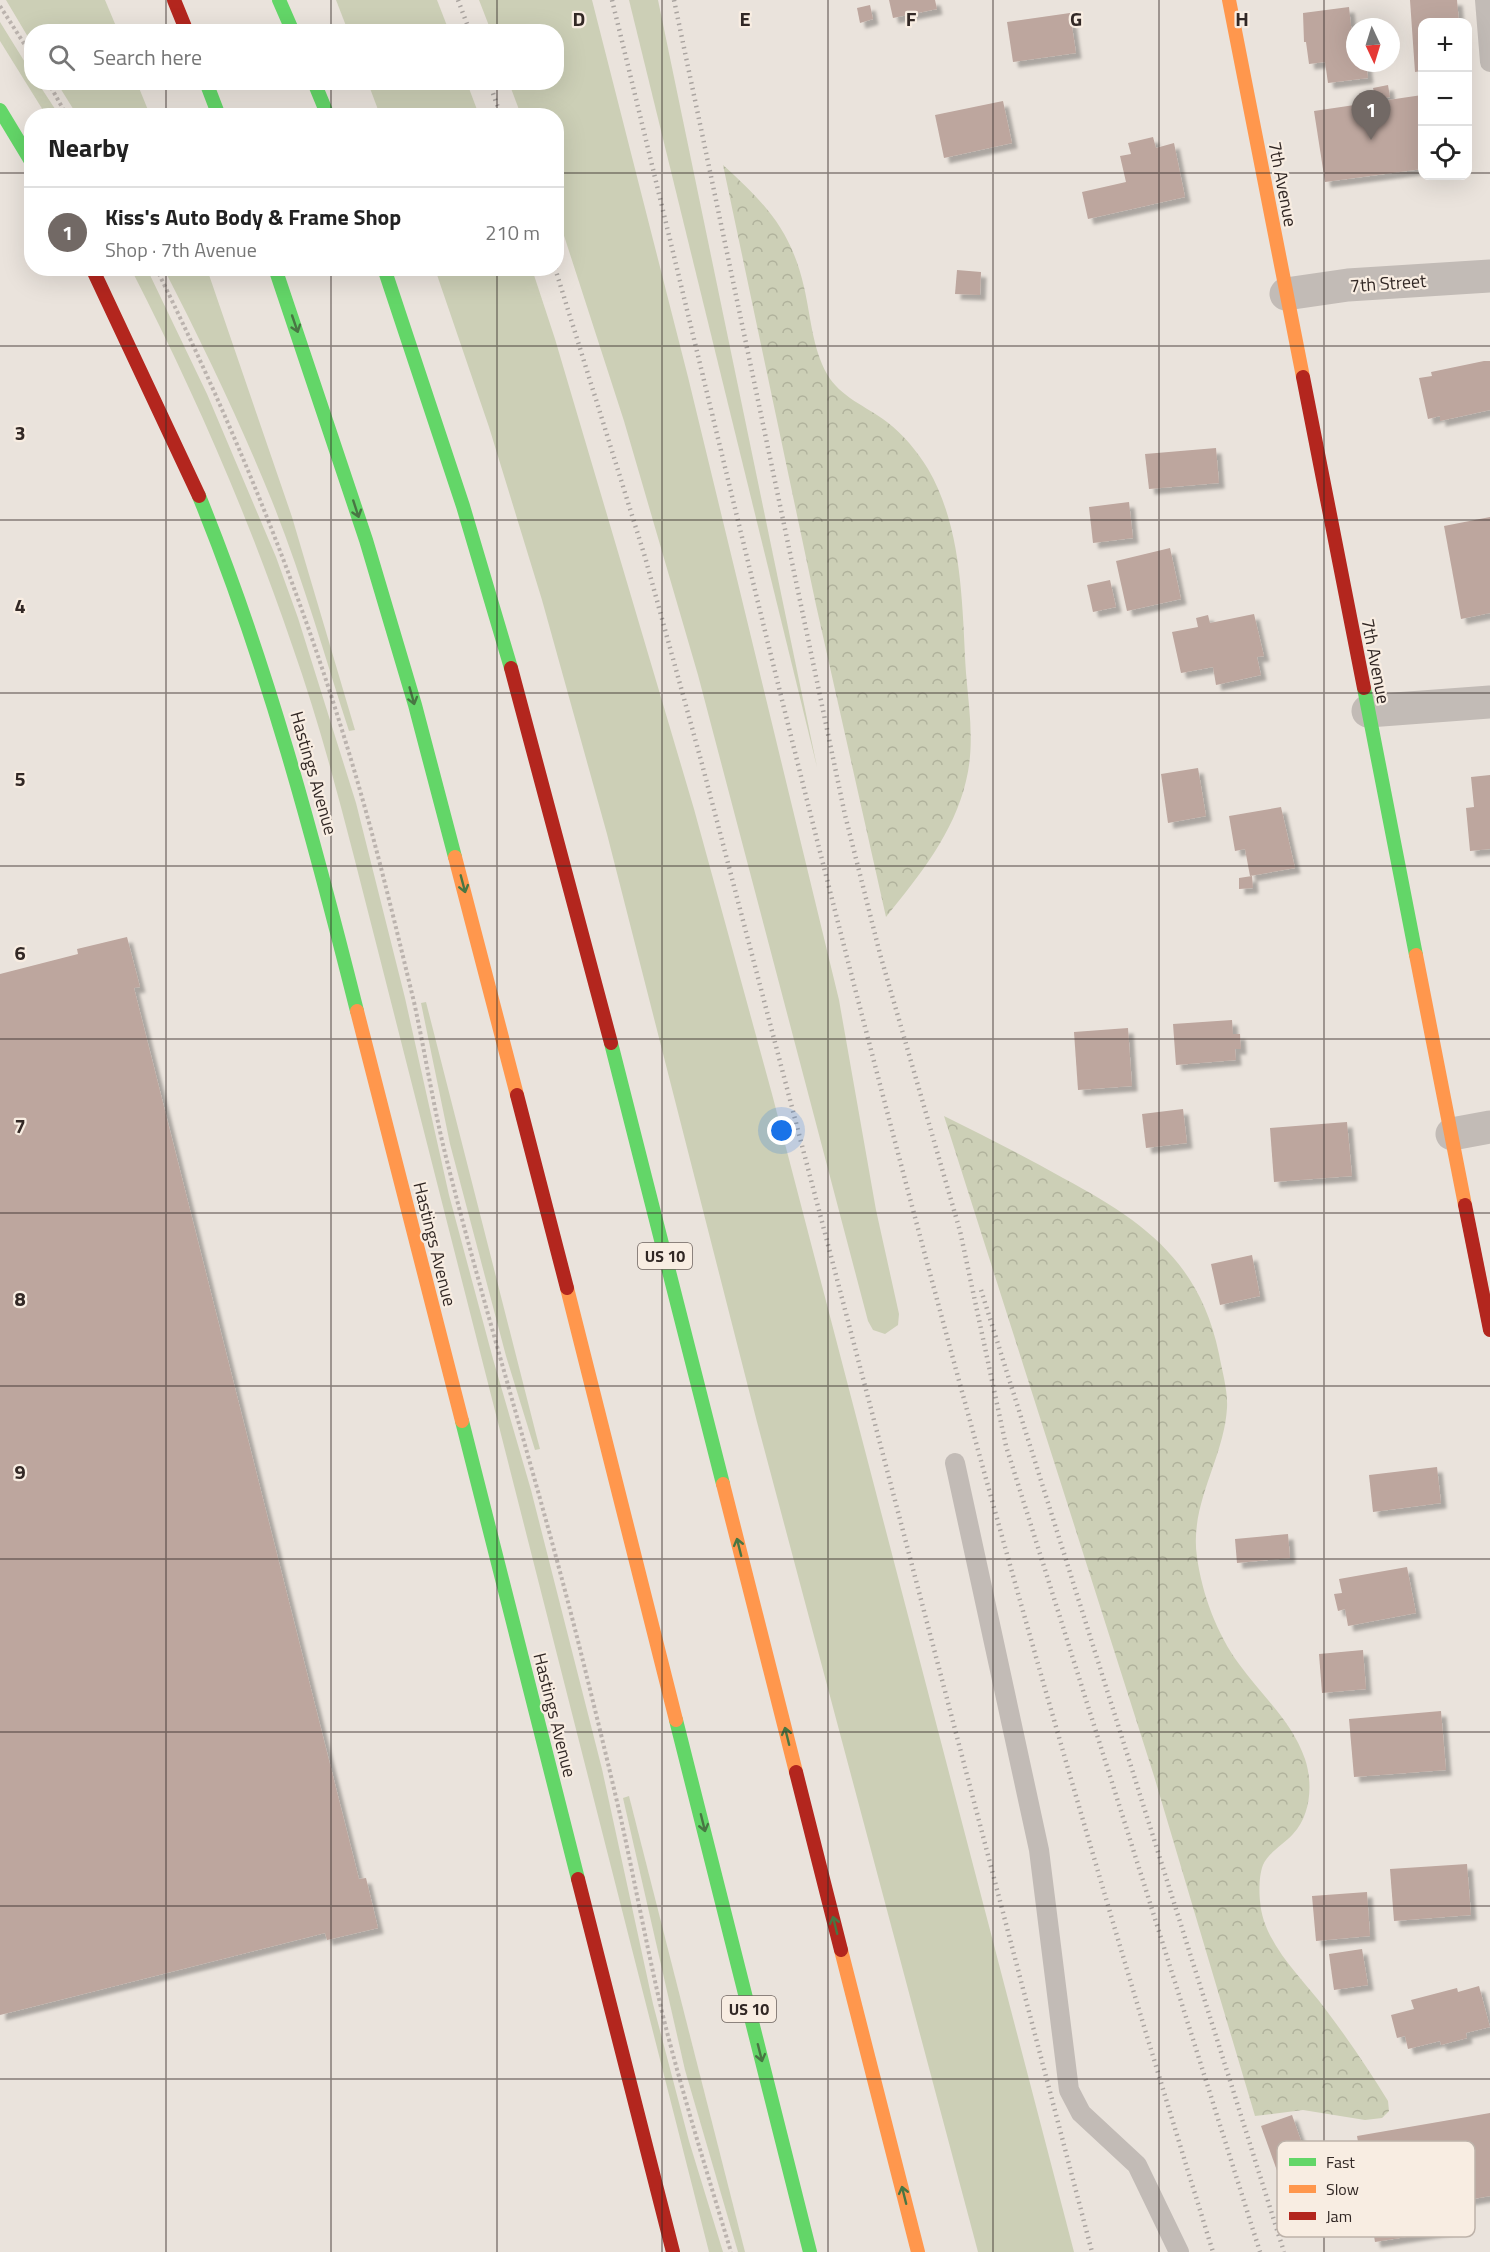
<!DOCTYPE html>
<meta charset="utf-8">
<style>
:root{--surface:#fff;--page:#f6f6f6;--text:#222;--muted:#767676;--line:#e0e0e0;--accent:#726965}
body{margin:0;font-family:"Titillium Web",sans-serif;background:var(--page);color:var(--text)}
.controls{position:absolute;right:18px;top:18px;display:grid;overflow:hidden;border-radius:12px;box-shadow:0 6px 24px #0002}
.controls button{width:54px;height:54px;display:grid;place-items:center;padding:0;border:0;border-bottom:2px solid var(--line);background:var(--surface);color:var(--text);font:30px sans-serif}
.compass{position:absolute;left:1346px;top:18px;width:54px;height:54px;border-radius:50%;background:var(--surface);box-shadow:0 6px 24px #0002;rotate:176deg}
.you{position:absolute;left:782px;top:1131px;width:21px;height:21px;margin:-15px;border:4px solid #fff;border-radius:50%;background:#1a73e8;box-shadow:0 0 0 9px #1a73e833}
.badge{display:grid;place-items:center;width:39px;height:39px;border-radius:50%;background:var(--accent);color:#fff;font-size:20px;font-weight:700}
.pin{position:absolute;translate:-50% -50px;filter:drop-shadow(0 2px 3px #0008)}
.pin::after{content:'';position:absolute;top:32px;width:21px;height:18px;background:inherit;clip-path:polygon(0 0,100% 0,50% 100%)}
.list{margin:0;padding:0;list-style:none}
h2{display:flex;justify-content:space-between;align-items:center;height:78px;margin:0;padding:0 24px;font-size:26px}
h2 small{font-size:20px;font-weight:400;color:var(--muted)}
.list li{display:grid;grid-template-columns:39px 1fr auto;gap:18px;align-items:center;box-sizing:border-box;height:90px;padding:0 24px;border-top:2px solid var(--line)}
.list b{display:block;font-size:22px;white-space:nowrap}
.list p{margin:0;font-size:20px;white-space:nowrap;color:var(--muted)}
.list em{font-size:20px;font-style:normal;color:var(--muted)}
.icon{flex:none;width:33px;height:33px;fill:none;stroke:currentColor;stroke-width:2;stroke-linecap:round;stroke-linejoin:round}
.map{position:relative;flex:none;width:1490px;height:2252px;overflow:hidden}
.search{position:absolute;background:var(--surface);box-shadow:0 6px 24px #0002;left:24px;top:24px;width:540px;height:66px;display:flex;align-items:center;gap:15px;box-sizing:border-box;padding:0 21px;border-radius:24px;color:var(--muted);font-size:22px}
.panel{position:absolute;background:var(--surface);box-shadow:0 6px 24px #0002;left:24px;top:108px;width:540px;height:168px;border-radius:24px}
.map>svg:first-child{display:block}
.green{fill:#cccfb6}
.forest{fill:url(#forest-crowns)}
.building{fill:#bda69e;filter:url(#shadow)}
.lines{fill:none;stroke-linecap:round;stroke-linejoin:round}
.path{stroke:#bbb3ae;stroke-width:4;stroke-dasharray:3 3;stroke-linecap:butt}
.lane{stroke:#c2bbb6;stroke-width:20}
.street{stroke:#c2bbb6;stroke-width:33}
.fast{stroke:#63d668;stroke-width:14}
.slow{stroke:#ff974d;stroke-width:14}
.jam{stroke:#b3261e;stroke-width:14}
.rail{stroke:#aaa4a0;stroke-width:4.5;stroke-dasharray:1.5 4.5;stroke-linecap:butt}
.oneway{stroke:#487643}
.grid{fill:none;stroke:#322825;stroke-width:1.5;stroke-opacity:0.55}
.labels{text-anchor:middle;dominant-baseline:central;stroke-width:4.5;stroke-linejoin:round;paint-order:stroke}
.shield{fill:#f8ede2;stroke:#6d635e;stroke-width:1.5}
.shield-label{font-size:16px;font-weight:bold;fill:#322825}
.street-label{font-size:18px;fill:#322825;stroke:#f8ede2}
.key{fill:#f8ede2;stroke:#bdb2a9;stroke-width:1.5}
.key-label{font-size:16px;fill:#322825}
.grid-label{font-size:20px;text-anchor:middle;font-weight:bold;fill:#322825;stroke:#f8ede2;stroke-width:4.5;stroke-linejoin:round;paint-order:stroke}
</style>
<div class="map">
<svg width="1490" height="2252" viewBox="0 0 1490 2252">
<defs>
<pattern id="forest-crowns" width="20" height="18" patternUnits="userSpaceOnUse" patternTransform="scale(1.5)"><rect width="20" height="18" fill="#cccfb6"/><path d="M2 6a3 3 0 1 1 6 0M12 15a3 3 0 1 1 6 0" fill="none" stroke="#b0b29c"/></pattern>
<filter id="shadow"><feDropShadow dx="5.5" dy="5.5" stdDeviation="1.5" flood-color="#0004"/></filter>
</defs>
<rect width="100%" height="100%" fill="#eae3dc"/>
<g class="green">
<polygon points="6,0 105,0 118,31 32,32 31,42"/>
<polygon points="336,0 437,0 449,31 348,31"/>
<polygon points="479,0 592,0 688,377 839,1000 876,1210 899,1314 898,1325 885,1334 873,1330 868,1321 698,675 624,421 557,214 556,116 521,115 509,83 556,82 556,32 491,31"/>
<polygon points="629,0 658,0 817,767"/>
<polygon points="0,22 31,72 32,82 38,83 59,115 46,115 0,41"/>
<polygon points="57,83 137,83 150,115 77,115"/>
<polygon points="368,83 467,83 479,115 380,115"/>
<path d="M131,269h15l3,4 58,121 69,163 22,61 58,185 49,195 44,197 44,164 38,131 71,279 51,235 36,137 34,111h-14l-332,-1305c-26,-101 -50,-203 -85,-302 -44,-130 -99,-255 -161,-376z"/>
<path d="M164,269h43l85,248 63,213 -6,1c-25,-77 -47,-155 -77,-230 -32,-79 -69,-156 -108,-232z"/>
<polygon points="435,269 532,269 555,339 694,809 772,1094 1074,2252 978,2252 757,1422 607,834 542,600 489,427"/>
<polygon points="426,1002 536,1434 540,1449 535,1450 506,1356 450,1144 421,1003"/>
<polygon points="629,1796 745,2252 738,2252 685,2070 623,1798"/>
</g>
<g class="forest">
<path d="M723,165c42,38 68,65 81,122 7,30 8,60 23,87 13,23 39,32 60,48 16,12 30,29 41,47 35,60 34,137 38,204 3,36 9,72 0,108 -12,52 -47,95 -80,136l-70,-312z"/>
<path d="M944,1116c40,20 80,40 119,62 79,42 137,83 156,176 3,17 9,36 8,54 -3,51 -38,96 -30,149 5,37 20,77 42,107 23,32 53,57 66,95 8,24 6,56 -12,75 -9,10 -24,18 -30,31 -4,10 -4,26 -3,36 3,43 42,76 66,109 22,29 43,60 62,91l1,10 -7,7 -17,2 -62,-10 -48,6 -101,-340z"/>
</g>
<g class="building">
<polygon points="889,0 935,0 937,9 893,18"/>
<polygon points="1410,0 1457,0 1459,22 1422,22 1422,71 1415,72"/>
<polygon points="870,5 873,19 860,23 857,8"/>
<polygon points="1349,7 1355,63 1366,63 1368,78 1328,83 1325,62 1309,64 1306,42 1304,42 1303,13"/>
<polygon points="1070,13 1076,53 1013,62 1007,22"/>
<polygon points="1388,85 1390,97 1376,100 1373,88"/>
<polygon points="1422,95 1422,169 1325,182 1314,111"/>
<polygon points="1003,101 1012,143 944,158 935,115"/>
<polygon points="1153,137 1156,148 1174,143 1185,197 1088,219 1082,192 1126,182 1120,156 1131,154 1128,143"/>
<polygon points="957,270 981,272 980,295 955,294"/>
<polygon points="1484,361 1490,361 1490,410 1440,421 1440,416 1428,419 1419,378 1432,376 1431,372"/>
<polygon points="1216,448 1219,483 1149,489 1145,454"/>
<polygon points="1129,502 1133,538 1093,543 1089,507"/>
<polygon points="1490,517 1490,613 1461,619 1444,526"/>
<polygon points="1170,548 1181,599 1127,611 1116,561"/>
<polygon points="1110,580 1116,607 1093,612 1087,585"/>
<polygon points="1254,614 1264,656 1257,657 1261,675 1216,685 1213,667 1181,673 1172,632 1198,627 1196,618 1208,615 1210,623"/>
<polygon points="1198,768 1206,816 1168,823 1161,774"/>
<polygon points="1490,775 1490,849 1470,851 1466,808 1474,807 1471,777"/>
<polygon points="1281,807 1295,868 1250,876 1245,849 1235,851 1229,816"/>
<polygon points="1252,876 1253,888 1239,889 1239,878"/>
<polygon points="127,937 140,987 134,988 359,1879 366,1878 378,1928 327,1940 325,1933 0,2015 0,974 78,954 77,949"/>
<polygon points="1232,1020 1233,1034 1240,1034 1241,1049 1235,1049 1236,1060 1176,1065 1173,1024"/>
<polygon points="1128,1028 1132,1086 1078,1090 1074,1032"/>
<polygon points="1183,1109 1187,1143 1146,1148 1142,1114"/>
<polygon points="1347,1122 1352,1176 1274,1182 1270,1128"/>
<polygon points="1252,1255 1260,1296 1220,1305 1211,1264"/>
<polygon points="1437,1467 1441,1503 1373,1512 1369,1475"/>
<polygon points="1288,1534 1290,1558 1237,1563 1235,1539"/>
<polygon points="1407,1567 1416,1613 1348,1626 1345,1609 1338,1611 1334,1594 1342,1593 1339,1579"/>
<polygon points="1363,1650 1366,1689 1322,1693 1319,1654"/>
<polygon points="1441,1711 1446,1770 1354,1777 1349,1719"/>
<polygon points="1467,1864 1471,1915 1394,1921 1390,1869"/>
<polygon points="1367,1892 1370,1936 1316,1941 1312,1896"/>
<polygon points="1362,1949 1368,1985 1334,1990 1329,1954"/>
<polygon points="1479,1986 1490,2027 1466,2033 1467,2038 1441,2045 1440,2041 1408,2049 1405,2036 1397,2038 1391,2015 1414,2009 1411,2000 1457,1988 1458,1992"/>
<polygon points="1490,2113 1490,2196 1450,2203 1455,2229 1375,2242 1357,2136"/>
<polygon points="1292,2115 1316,2183 1285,2193 1261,2126"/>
</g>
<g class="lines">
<g class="path">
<polyline points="0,6 32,56"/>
<polyline points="48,82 67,116"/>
<path d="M156,268c91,184 165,374 218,573 14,53 27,107 40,161 12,55 20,109 34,163 40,158 89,314 129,472 15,60 30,121 44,182 14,64 26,129 41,193 20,81 45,160 69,240"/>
</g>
<g class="lane">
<polyline points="1485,0 1490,62"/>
<polyline points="955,1463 1039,1850 1069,2090 1081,2113 1137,2165 1179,2252"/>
</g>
<g class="street">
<polyline points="1286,294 1348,285 1490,276"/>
<polyline points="1368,711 1490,702"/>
<polyline points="1452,1134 1490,1127"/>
</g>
<g class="fast">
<polyline points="279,0 293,32"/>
<polyline points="206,82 219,116"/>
<polyline points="314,82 328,116"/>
<polyline points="0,110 32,163"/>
<polyline points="275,268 366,540 415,705 455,857"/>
<polyline points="384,268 463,506 511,668"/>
<path d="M199,496c68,167 114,340 158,515"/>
<polyline points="1364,688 1416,955"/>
<polyline points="611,1043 723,1484"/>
<polyline points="462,1421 578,1879"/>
<polyline points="676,1720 810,2252"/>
</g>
<g class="slow">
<polyline points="1229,0 1303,377"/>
<polyline points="455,857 517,1095"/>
<polyline points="1416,955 1465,1205"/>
<polyline points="357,1011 462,1421"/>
<polyline points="567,1288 676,1720"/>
<polyline points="723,1484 796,1772"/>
<polyline points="841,1950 918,2252"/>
</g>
<g class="jam">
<polyline points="174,0 187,32"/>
<polyline points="92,268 199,496"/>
<polyline points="1303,377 1364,688"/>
<polyline points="511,668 611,1043"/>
<polyline points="517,1095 567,1288"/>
<polyline points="1465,1205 1490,1330"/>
<polyline points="796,1772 841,1950"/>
<polyline points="578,1879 673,2252"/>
</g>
<g class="rail">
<polyline points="458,0 470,32"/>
<path d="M612,0c85,349 167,699 258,1046 105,405 219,807 343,1206"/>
<polyline points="674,0 845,815 880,954 960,1231 1006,1446 1260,2252"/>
<polyline points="489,82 501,116"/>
<polyline points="555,268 645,557 702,764 1092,2252"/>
<polyline points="981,1290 1284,2252"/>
</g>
</g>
<defs><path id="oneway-shaft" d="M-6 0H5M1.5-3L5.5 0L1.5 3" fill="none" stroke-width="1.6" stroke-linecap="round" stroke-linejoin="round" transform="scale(1.5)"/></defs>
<g class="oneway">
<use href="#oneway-shaft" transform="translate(295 324) rotate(71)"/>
<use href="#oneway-shaft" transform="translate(356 509) rotate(72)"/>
<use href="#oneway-shaft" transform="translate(412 696) rotate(74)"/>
<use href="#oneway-shaft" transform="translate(463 884) rotate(75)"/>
<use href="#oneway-shaft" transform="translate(739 1547) rotate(-104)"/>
<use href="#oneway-shaft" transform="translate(787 1736) rotate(-104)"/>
<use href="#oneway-shaft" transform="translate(703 1823) rotate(76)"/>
<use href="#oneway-shaft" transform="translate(835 1925) rotate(-104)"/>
<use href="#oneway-shaft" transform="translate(760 2053) rotate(76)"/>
<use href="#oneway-shaft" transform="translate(904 2195) rotate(-104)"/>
</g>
<path class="grid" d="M166,0v32M331,0v32M497,0v32M662,0v2252M828,0v2252M993,0v2252M1159,0v2252M1324,0v2252M166,82v34M331,82v34M497,82v34M0,173h32M556,173h866M1468,173h22M166,268v1984M331,268v1984M497,268v1984M0,346h1490M0,520h1490M0,693h1490M0,866h1490M0,1039h1490M0,1213h1490M0,1386h1490M0,1559h1490M0,1732h1490M0,1906h1490M0,2079h1490"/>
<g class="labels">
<g class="shield">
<rect x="638" y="1243" width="54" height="26" rx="4.5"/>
<rect x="722" y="1996" width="54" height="26" rx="4.5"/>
</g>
<g class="shield-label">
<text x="665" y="1256">US 10</text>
<text x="749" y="2009">US 10</text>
</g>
<g class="street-label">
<text transform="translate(1283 184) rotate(79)">7th Avenue</text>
<text transform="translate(1388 283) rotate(-4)">7th Street</text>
<text transform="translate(1376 661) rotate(79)">7th Avenue</text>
<text transform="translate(314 773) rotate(74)">Hastings Avenue</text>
<text transform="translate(435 1244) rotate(76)">Hastings Avenue</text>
<text transform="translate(555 1715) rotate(76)">Hastings Avenue</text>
</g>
</g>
<rect x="1277" y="2141" width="198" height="96" rx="9" class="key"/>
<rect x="1289" y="2158" width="27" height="8" fill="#63d668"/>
<rect x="1289" y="2185" width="27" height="8" fill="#ff974d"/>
<rect x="1289" y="2212" width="27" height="8" fill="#b3261e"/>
<g class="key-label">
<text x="1326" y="2168">Fast</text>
<text x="1326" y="2195">Slow</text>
<text x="1326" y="2222">Jam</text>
</g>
<g class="grid-label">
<text x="579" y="26">D</text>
<text x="745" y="26">E</text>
<text x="911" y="26">F</text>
<text x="1076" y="26">G</text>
<text x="1242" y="26">H</text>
<text x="20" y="440">3</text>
<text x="20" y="613">4</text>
<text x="20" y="786">5</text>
<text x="20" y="960">6</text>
<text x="20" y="1133">7</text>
<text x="20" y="1306">8</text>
<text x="20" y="1479">9</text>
</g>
</svg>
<div class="controls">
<button>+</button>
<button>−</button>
<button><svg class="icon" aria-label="locate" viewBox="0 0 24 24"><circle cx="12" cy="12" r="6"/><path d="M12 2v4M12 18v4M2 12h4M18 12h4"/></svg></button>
</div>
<svg class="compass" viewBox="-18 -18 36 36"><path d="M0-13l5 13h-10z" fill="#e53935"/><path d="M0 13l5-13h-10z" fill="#767676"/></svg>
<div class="you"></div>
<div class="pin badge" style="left:1371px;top:140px">1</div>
<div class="search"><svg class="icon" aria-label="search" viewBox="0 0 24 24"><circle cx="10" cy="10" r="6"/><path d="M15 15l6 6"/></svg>Search here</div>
<section class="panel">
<h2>Nearby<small></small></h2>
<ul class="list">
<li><span class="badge">1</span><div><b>Kiss's Auto Body &amp; Frame Shop</b><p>Shop · 7th Avenue</p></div><em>210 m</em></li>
</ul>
</section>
</div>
